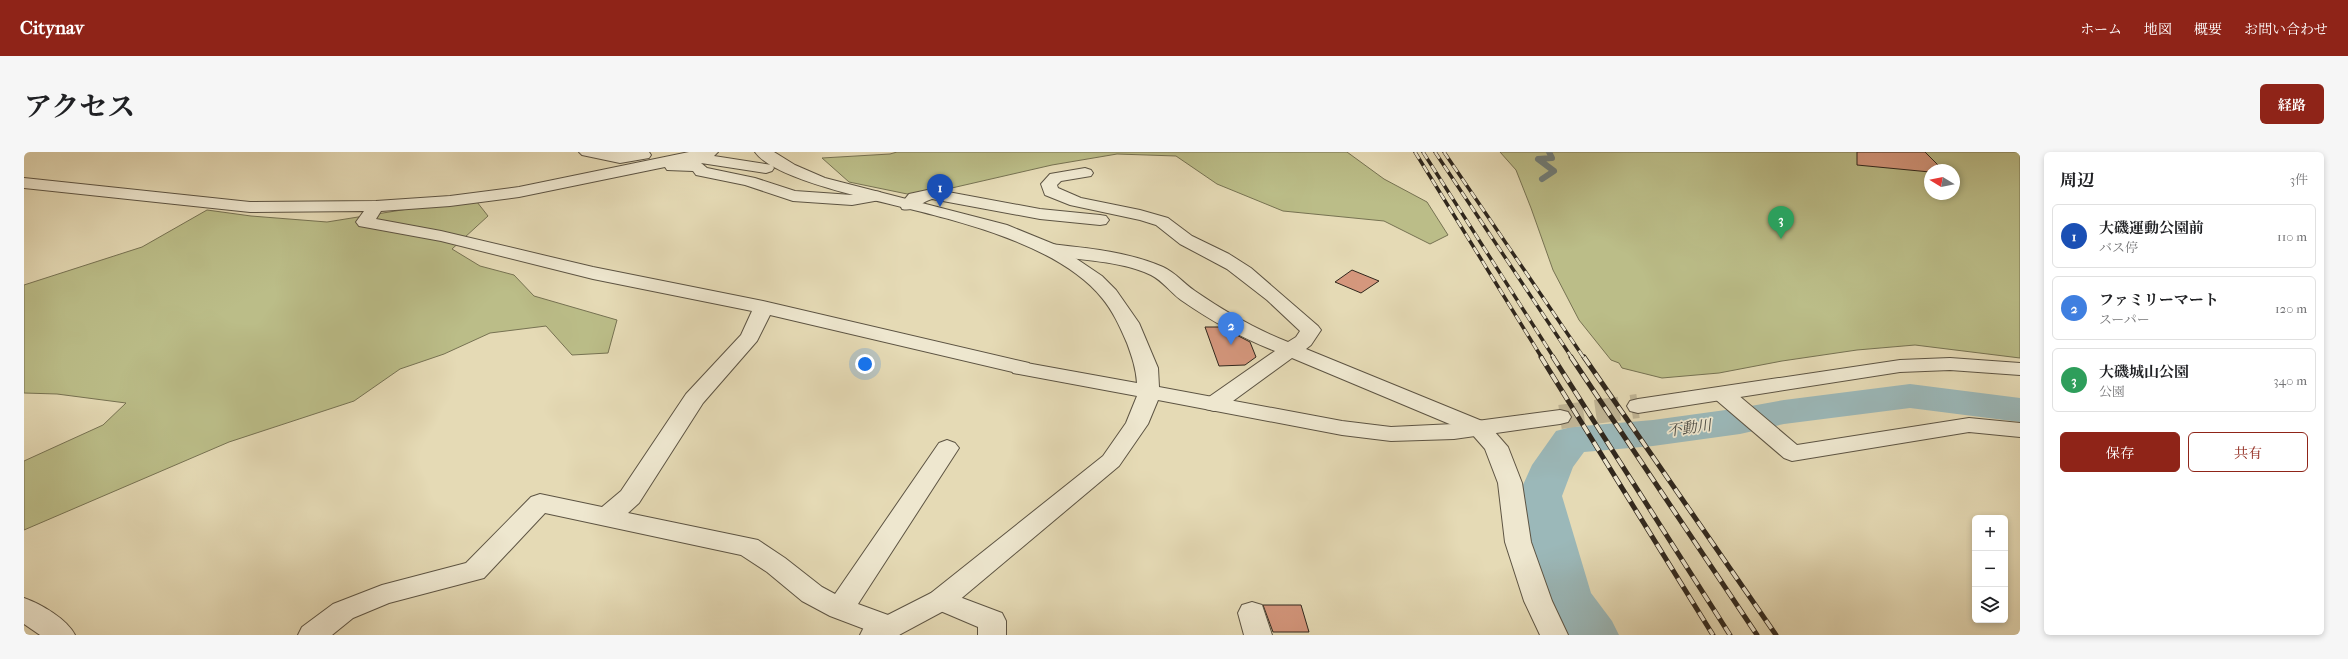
<!DOCTYPE html>
<html lang="ja">
<meta charset="utf-8">
<style>
:root{--surface:#fff;--page:#f6f6f6;--text:#202124;--muted:#757577;--line:#e0e0e0;--accent:#8f2418}
body{margin:0;font-family:"IM FELL French Canon","Noto Serif JP",serif;background:var(--page);color:var(--text)}
.controls{position:absolute;right:12px;bottom:12px;display:grid;overflow:hidden;border-radius:6px;box-shadow:0 2px 6px #0003}
.controls button{width:36px;height:36px;display:grid;place-items:center;padding:0;border:0;border-bottom:1px solid var(--line);background:var(--surface);color:var(--text);font:20px sans-serif}
.compass{position:absolute;left:1900px;top:12px;width:36px;height:36px;border-radius:50%;background:var(--surface);box-shadow:0 2px 6px #0003;rotate:280deg}
.you{position:absolute;left:841px;top:212px;width:14px;height:14px;margin:-10px;border:3px solid #fff;border-radius:50%;background:#1a73e8;box-shadow:0 0 0 6px #1a73e833}
.badge{display:grid;place-items:center;width:26px;height:26px;border-radius:50%;background:var(--accent);color:#fff;font-size:13px;font-weight:700}
.pin{position:absolute;translate:-50% -33px;filter:drop-shadow(0 1px 2px #0008)}
.pin::after{content:'';position:absolute;top:21px;width:14px;height:12px;background:inherit;clip-path:polygon(0 0,100% 0,50% 100%)}
.list{margin:0;padding:0;list-style:none}
h2{display:flex;justify-content:space-between;align-items:center;height:52px;margin:0;padding:0 16px;font-size:17px}
h2 small{font-size:13px;font-weight:400;color:var(--muted)}
.list li{display:grid;grid-template-columns:26px 1fr auto;gap:12px;align-items:center;box-sizing:border-box;height:64px;margin:0 8px 8px;padding:0 8px;border:1px solid var(--line);border-radius:6px}
.list b{display:block;font-size:15px;white-space:nowrap}
.list p{margin:0;font-size:13px;white-space:nowrap;color:var(--muted)}
.list em{font-size:13px;font-style:normal;color:var(--muted)}
.actions{display:flex;gap:8px;padding:12px 16px}
.actions a{flex:1;padding:9px 0;border:1px solid var(--accent);border-radius:6px;text-align:center;font-size:14px;color:var(--accent)}
.actions .main{background:var(--accent);color:#fff}
.icon{flex:none;width:22px;height:22px;fill:none;stroke:currentColor;stroke-width:2;stroke-linecap:round;stroke-linejoin:round}
.map{position:relative;flex:none;width:1996px;height:483px;overflow:hidden;border-radius:6px}
header{display:flex;align-items:center;gap:24px;box-sizing:border-box;height:56px;padding:0 20px;background:var(--accent);color:#fff}
header strong{font-size:19px}
nav{display:flex;gap:22px;margin-inline-start:auto;font-size:14px}
.intro{display:flex;align-items:center;justify-content:space-between;box-sizing:border-box;height:96px;padding:0 24px}
h1{margin:0;font-size:28px}
.button{padding:10px 18px;border-radius:6px;background:var(--accent);color:#fff;font-size:14px;font-weight:700}
main{display:flex;gap:24px;padding:0 24px}
aside{flex:1;background:var(--surface);border-radius:6px;box-shadow:0 2px 6px #0003}
.map>svg:first-child{display:block}
.green{fill:#bbbd88;stroke:#767252;fill-rule:evenodd}
.lines{fill:none;stroke-linecap:round;stroke-linejoin:round}
.stream{stroke:#707e7b;stroke-width:6}
.river{fill:#9bb8b9;fill-rule:evenodd}
.building{fill:#d5977d;stroke:#30271d}
.tertiary-tunnel{stroke:#c1b697;stroke-width:24;stroke-dasharray:24 12;stroke-linecap:butt}
.minor-casing{stroke:#5d5443;stroke-width:2}
.tertiary-casing{stroke:#5d5443;stroke-width:2}
.minor{fill:#eee7cf;fill-rule:evenodd}
.tertiary{fill:#eee7cf;fill-rule:evenodd}
.rail-far1-casing{stroke:#30271d;stroke-width:3.5}
.rail-casing{stroke:#30271d;stroke-width:5}
.rail-far1{stroke:#eee7cf;stroke-width:2.5;stroke-dasharray:8;stroke-linecap:butt}
.rail{stroke:#eee7cf;stroke-width:3.5;stroke-dasharray:10;stroke-linecap:butt}
.labels{text-anchor:middle;dominant-baseline:central;stroke-width:3.5;stroke-linejoin:round;paint-order:stroke}
.water-label{font-size:15px;font-style:italic;fill:#4b4b44;stroke:#eee7cf}
</style>
<header>
<strong>Citynav</strong>
<nav><a>ホーム</a><a>地図</a><a>概要</a><a>お問い合わせ</a></nav>
</header>
<div class="intro"><h1>アクセス</h1><a class="button">経路</a></div>
<main>
<div class="map">
<svg width="1996" height="483" viewBox="0 0 1996 483">
<rect width="100%" height="100%" fill="#e5dab5"/>
<filter id="stains"><feTurbulence type="fractalNoise" baseFrequency=".005" numOctaves="4"/><feColorMatrix values="0 0 0 0 .2 0 0 0 0 .09 0 0 0 0 .02 0 0 0 .5 -.17"/></filter>
<radialGradient id="worn" r=".72"><stop offset=".6" stop-color="#630" stop-opacity="0"/><stop offset="1" stop-color="#630" stop-opacity=".3"/></radialGradient>
<g class="green">
<polygon points="873,0 1323,0 1360,27 1403,50 1424,83 1406,92 1360,69 1259,59 1193,32 1152,4 1093,2 1028,13 893,44 825,30 798,6 866,2"/>
<path d="M1476,0h520v206l-105,-13 -58,5 -75,11 -63,12 -57,5 -40,-10 -3,-5 -8,-3 -32,-40 -26,-50 -22,-62 -15,-38zM1906,18h24v24h-24z"/>
<polygon points="453,50 464,64 428,97 456,114 490,123 510,144 593,168 584,201 548,203 522,174 466,181 420,202 376,217 330,249 205,290 0,378 0,309 79,273 102,251 33,242 0,241 0,133 118,95 183,58 227,64 303,70 390,56"/>
</g>
<g class="lines">
<polyline class="stream" points="1518,27 1530,19 1514,7 1528,6 1525,0"/>
<polygon class="river" points="1886,232 1996,246 1996,270 1886,256 1760,272 1716,282 1629,294 1560,300 1549,315 1538,344 1567,441 1588,469 1595,483 1543,483 1520,447 1494,344 1508,313 1532,279 1547,275 1629,268 1716,256 1760,248"/>
</g>
<g class="building">
<polygon points="1833,0 1901,0 1919,18 1906,20 1833,13"/>
<polygon points="1328,118 1355,129 1337,141 1311,130"/>
<polygon points="1181,175 1197,175 1226,190 1232,205 1221,213 1195,214"/>
<polygon points="1239,453 1277,453 1285,480 1249,480"/>
</g>
<g class="lines">
<polyline class="tertiary-tunnel" points="1536,265 1614,254"/>
<defs>
<g id="minor">
<polygon points="555,0 625,0 627,3 625,6 596,11 558,3"/>
<polygon points="665,0 694,0 690,4 748,13 750,16 748,19 742,21 677,11 683,16 731,26 771,39 828,43 850,39 856,40 858,44 856,48 828,53 769,49 721,33 672,23 669,19 643,18 641,15 495,45 426,54 357,59 352,67 417,79 569,115 739,149 1005,211 1008,216 1005,221 997,222 746,163 733,189 679,251 615,351 604,361 734,388 761,406 798,435 811,442 915,291 923,288 931,291 935,296 834,452 875,467 879,475 875,483 856,483 806,464 778,449 743,420 717,403 521,361 460,426 365,451 329,466 308,483 274,483 278,475 309,452 358,433 442,411 507,345 516,342 578,355 597,339 662,242 717,183 728,159 569,127 417,89 335,74 332,70 340,59 226,60 0,36 0,26 226,50 352,49 426,44 495,35"/>
<path d="M1061,16l6,2 2,3 -2,3 -30,5 -4,4 1,3 23,10 59,12 28,8 24,18 37,18 22,14 67,58 3,4 -10,15 -5,4 181,74 21,24 14,36 9,59 21,59 16,34h-28l-16,-34 -19,-59 -7,-59 -13,-34 -14,-16 -179,-75 -70,51 -8,2 -8,-2 -3,-5 3,-5 69,-48c-34,-13 -65,-31 -94,-51 -11,-8 -18,-19 -30,-25 -34,-16 -72,-13 -107,-22l-3,-4 3,-4 6,-1c37,4 79,8 113,23 13,6 20,16 32,24 29,20 60,38 93,51l8,-5 4,-6 -33,-31 -40,-31 -47,-25 -24,-19 -16,-5 -70,-15 -25,-10 -4,-11 9,-10z"/>
<path d="M908,37l108,20 60,6 6,1 3,4 -3,4 -6,1 -60,-6 -108,-20c-11,3 -18,13 -30,10l-2,-4 9,-11z"/>
<polygon points="1699,235 1707,237 1773,293 1945,266 1996,271 1996,285 1945,280 1768,309 1760,306 1691,247 1688,242 1691,237"/>
<polygon points="917,438 978,461 982,469 982,483 954,483 954,475 907,455 903,448 907,441"/>
<path d="M0,446c17,6 43,21 51,37h-35l-16,-11z"/>
<polygon points="1228,450 1238,453 1248,483 1220,483 1214,461 1218,453"/>
</g>
<g id="tertiary">
<path d="M731,0h19l21,13 30,13 182,47 49,20 46,31 14,14 23,33 19,45 1,19 183,34 49,6 63,-3 106,-14 8,2 3,5 -3,5 -8,2 -106,15 -63,2 -49,-6 -184,-35 -10,24 -29,42 -168,141 -52,28h-39l4,-8 67,-34 172,-137 23,-33 11,-27 -124,-23 -3,-5 3,-5 8,-1 116,21c-1,-15 -5,-26 -10,-40 -7,-16 -14,-32 -25,-45 -52,-64 -183,-85 -260,-106 -22,-6 -74,-21 -87,-40z"/>
<polygon points="1926,206 1996,211 1996,223 1926,218 1876,220 1614,261 1606,259 1603,254 1606,249 1614,247 1876,208"/>
</g>
</defs>
<use href="#minor" class="minor-casing"/>
<use href="#tertiary" class="tertiary-casing"/>
<use href="#minor" class="minor"/>
<use href="#tertiary" class="tertiary"/>
<defs>
<g id="rail-far1">
<polyline points="1391,0 1518,206"/>
<polyline points="1399,0 1530,206"/>
<polyline points="1411,0 1548,206"/>
<polyline points="1420,0 1560,206"/>
</g>
<g id="rail">
<polyline points="1517,205 1689,483"/>
<polyline points="1529,205 1706,483"/>
<polyline points="1547,205 1733,483"/>
<polyline points="1560,205 1752,483"/>
</g>
</defs>
<use href="#rail-far1" class="rail-far1-casing"/>
<use href="#rail" class="rail-casing"/>
<use href="#rail-far1" class="rail-far1"/>
<use href="#rail" class="rail"/>
</g>
<g class="labels">
<g class="water-label">
<text transform="translate(1665 276) rotate(-8)">不動川</text>
</g>
</g>
<rect width="100%" height="100%" filter="url(#stains)"/>
<rect width="100%" height="100%" fill="url(#worn)"/>
</svg>
<div class="controls">
<button>+</button>
<button>−</button>
<button><svg class="icon" aria-label="layers" viewBox="0 0 24 24"><path d="M12 4l9 5-9 5-9-5zM3 14l9 5 9-5"/></svg></button>
</div>
<svg class="compass" viewBox="-18 -18 36 36"><path d="M0-13l5 13h-10z" fill="#e53935"/><path d="M0 13l5-13h-10z" fill="#757577"/></svg>
<div class="you"></div>
<div class="pin badge" style="left:916px;top:55px;background:#1a4fb4">1</div>
<div class="pin badge" style="left:1207px;top:193px;background:#3f7fe0">2</div>
<div class="pin badge" style="left:1757px;top:87px;background:#2e9e5b">3</div>
</div>
<aside>
<h2>周辺<small>3件</small></h2>
<ul class="list">
<li><span class="badge" style="background:#1a4fb4">1</span><div><b>大磯運動公園前</b><p>バス停</p></div><em>110 m</em></li>
<li><span class="badge" style="background:#3f7fe0">2</span><div><b>ファミリーマート</b><p>スーパー</p></div><em>120 m</em></li>
<li><span class="badge" style="background:#2e9e5b">3</span><div><b>大磯城山公園</b><p>公園</p></div><em>340 m</em></li>
</ul>
<div class="actions"><a class="main">保存</a><a>共有</a></div>
</aside>
</main>
